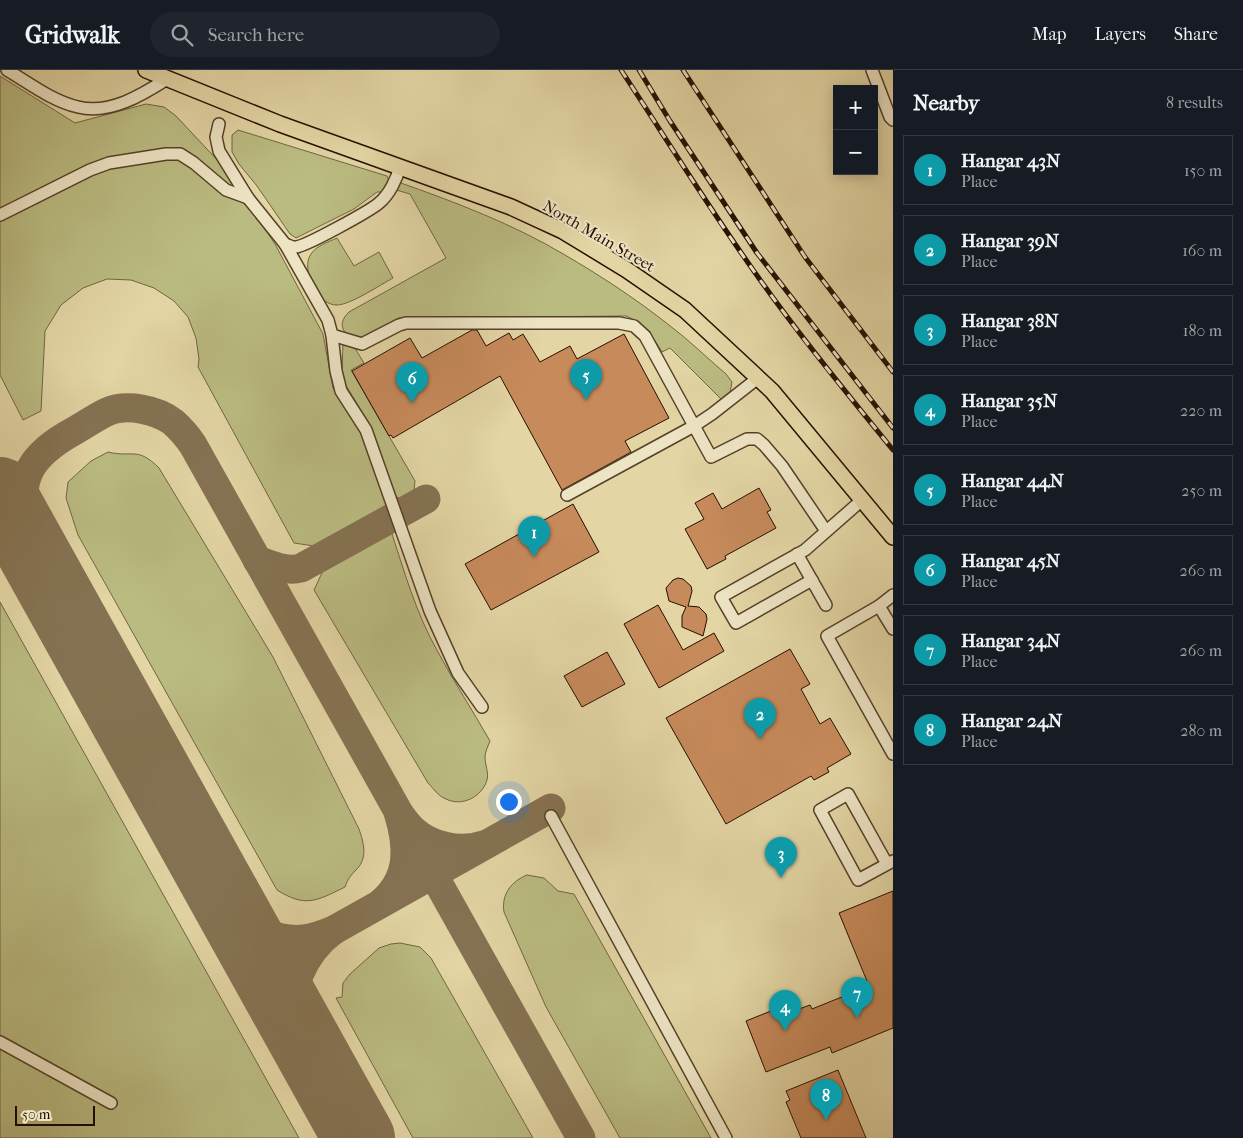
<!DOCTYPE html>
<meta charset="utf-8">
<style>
:root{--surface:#171b24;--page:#20242c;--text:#f1f3f6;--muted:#9ea1a6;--line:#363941;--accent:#8c9099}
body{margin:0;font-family:"IM FELL French Canon",serif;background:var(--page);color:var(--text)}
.controls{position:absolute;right:15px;top:15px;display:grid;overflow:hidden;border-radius:0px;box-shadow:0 2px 12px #0003}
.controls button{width:45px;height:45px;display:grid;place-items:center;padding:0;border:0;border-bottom:1px solid var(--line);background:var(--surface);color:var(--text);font:25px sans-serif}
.scale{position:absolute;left:15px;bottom:12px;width:80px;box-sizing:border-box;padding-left:5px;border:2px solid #270f00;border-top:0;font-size:14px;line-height:18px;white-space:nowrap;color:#270f00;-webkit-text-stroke:4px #ede4c4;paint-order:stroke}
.you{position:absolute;left:508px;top:731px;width:18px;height:18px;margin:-12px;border:4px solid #fff;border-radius:50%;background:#1a73e8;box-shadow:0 0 0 8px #1a73e833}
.badge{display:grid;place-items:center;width:32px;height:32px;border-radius:50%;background:var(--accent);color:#fff;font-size:16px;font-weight:700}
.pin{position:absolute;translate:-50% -41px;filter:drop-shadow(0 1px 2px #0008)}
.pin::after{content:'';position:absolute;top:26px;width:18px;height:15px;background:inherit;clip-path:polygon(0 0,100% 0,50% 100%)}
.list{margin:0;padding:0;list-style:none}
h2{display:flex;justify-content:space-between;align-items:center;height:65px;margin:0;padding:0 20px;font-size:21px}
h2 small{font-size:16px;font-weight:400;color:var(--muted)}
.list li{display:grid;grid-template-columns:32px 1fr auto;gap:15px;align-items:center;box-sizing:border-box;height:70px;margin:0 10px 10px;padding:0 10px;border:1px solid var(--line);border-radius:0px}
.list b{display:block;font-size:19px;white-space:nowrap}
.list p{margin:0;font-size:16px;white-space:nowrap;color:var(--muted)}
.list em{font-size:16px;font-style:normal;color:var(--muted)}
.icon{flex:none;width:28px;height:28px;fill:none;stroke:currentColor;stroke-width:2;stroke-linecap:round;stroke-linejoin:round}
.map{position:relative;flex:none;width:893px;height:1068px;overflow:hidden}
header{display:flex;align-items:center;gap:30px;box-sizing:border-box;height:70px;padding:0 25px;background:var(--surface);border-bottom:1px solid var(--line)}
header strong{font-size:24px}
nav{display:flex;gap:28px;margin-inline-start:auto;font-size:18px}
.search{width:350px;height:45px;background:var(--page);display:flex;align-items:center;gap:12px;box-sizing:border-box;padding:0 18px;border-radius:28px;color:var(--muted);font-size:19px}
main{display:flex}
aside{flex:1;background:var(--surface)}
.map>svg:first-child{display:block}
.green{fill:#babb81;stroke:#706540}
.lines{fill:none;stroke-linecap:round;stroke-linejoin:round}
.taxiway{stroke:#857252;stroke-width:29}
.runway{stroke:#857252;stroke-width:72}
.building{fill:#c78a5b;stroke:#270f00}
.minor-casing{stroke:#564029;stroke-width:14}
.major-casing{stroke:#270f00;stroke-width:18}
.minor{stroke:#ede4c4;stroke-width:11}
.major{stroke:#e3d5a4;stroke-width:15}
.rail-casing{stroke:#270f00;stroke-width:5}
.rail{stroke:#ede4c4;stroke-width:3;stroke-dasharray:9;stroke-linecap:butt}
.labels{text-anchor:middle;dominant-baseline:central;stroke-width:4;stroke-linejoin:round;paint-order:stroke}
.street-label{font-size:16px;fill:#270f00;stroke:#ede4c4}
</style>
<header>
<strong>Gridwalk</strong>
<div class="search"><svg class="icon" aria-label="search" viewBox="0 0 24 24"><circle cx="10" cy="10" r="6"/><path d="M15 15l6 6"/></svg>Search here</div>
<nav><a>Map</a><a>Layers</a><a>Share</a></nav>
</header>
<main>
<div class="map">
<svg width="893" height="1068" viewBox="0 0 893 1068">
<rect width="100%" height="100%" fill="#e3d5a4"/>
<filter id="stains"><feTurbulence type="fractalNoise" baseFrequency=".004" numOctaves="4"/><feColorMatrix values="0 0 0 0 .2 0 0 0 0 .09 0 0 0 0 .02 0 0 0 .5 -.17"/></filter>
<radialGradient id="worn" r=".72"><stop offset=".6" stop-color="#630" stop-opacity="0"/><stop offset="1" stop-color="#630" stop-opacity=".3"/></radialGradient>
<g class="green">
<polygon points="0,6 75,53 146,34 164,37 176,46 222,95 275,174 323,264 333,318 361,361 389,440 321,477 294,473 198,297 199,289 196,268 188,247 174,231 154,218 131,210 107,209 83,218 61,235 45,261 41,341 23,350 0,305"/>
<polygon points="238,60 387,106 389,111 384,122 377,122 354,139 296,168 290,164 257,116 239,94 232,82 232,65"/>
<path d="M398,112c57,20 115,42 167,73 36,21 71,44 104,70 20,15 38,33 57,49l6,8 -2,11 -9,6 -51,-51 -8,4c-9,-15 -18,-29 -36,-36l-227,2 -35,19c-18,3 -30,-11 -15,-25l97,-54 -36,-64 -14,-4z"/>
<path d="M337,168l17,28 25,-14 14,26c-13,7 -43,27 -56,27 -19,1 -37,-36 -26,-51 5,-8 17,-12 26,-16z"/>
<polygon points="343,272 353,275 364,293 351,300 415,411 414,421 410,428 403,431 395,426 372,358 345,314 342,304"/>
<path d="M108,382c25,6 29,-6 51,16l114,189 86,172c5,15 9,29 -3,41 -6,6 -8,9 -11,17 -29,14 -39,21 -68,3l-199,-355 -12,-37 2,-16 23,-21z"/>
<path d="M390,458c14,42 26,86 48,124 16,30 35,59 52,89 -2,5 -5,11 -5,16 0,8 4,15 2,23 -5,17 -25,27 -41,19 -8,-3 -12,-10 -18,-16l-114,-193 12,-26z"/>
<polygon points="0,532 299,1068 0,1068"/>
<path d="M527,805l17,3 14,13 16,3 137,244h-91l-74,-131 -42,-95c-3,-18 8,-31 23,-37z"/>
<polygon points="400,873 420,877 431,888 533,1068 413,1068 336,928 342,927 343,913 350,904 379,878 391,874"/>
</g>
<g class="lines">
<g class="taxiway">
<path d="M257,490c15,5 28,12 44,8l125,-69"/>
<path d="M41,497c-9,-28 -25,-63 -13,-93 8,-20 28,-33 46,-43 11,-6 22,-14 33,-19 20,-9 50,-2 66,10 8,7 14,14 20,23l388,693"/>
<path d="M223,824c2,4 4,10 7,14 14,20 50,34 74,31 10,-1 20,-5 30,-9"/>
<path d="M382,832c29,-25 26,-57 16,-90 5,6 9,13 15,18 18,16 46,23 70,15"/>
<path d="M309,977c-4,-5 -8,-11 -11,-17 -16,-35 7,-79 36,-100l217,-122"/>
</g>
<polyline class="runway" points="0,423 359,1068"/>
</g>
<g class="building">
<polygon points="472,260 477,260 486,276 509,263 513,270 523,264 540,292 570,276 577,289 624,264 669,348 625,371 631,382 562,420 500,306 393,368 391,365 389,366 352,301 410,268 422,288"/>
<polygon points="759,418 771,440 767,442 776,458 725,486 726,489 707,499 685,459 704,449 695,433 713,423 722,439"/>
<polygon points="573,434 599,482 491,540 465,494"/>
<polygon points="678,508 683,509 691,516 692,521 688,536 699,537 706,544 707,549 703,566 682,557 682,546 686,537 669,531 666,518 673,510"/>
<polygon points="658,535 683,580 714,563 724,581 659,618 624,554"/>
<polygon points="790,579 810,614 801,619 820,654 830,648 851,684 827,698 829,702 814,710 811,706 726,754 666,648"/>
<polygon points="607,582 625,614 582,637 564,606"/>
<polygon points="893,821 893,958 832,983 830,977 766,1002 746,951 796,931 799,939 810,935 812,939 869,916 839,843"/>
<polygon points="838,1000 866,1068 801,1068 786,1032 790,1030 786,1021"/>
</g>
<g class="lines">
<defs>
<g id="minor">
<path d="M7,0c22,13 45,31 71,37 31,8 64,-12 89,-28"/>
<polyline points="872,0 890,47 893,50"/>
<polyline points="219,54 216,67 219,81 248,128"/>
<path d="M0,145l90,-45 19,-7 57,-9h14l14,9 32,27 22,8 37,46c4,1 7,4 11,3 10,-1 74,-36 83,-44 10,-8 18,-24 21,-37"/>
<polyline points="285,174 328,250 332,265 336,301 341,321 366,360 430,541 458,603 482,637"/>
<polyline points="332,265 362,274 399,255 406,253 619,253 634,256 645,266 711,387 747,369 757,369 764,375 782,396 826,461"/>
<polyline points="567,425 694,356 712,344 758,308"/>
<polyline points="797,484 826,535"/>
<polyline points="812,510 736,553 721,527 805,480 862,430"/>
<polyline points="879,536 893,525"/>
<polyline points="893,559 879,536 827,566 893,684"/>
<polyline points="551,746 726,1068"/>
<polyline points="887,794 848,724 820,740 858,810 893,791"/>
<polyline points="0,972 111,1033"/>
</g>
<polyline id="major" points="146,0 280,54 511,137 563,161 627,200 685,240 772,321 893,467"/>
</defs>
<use href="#minor" class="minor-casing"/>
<use href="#major" class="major-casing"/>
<use href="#minor" class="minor"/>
<use href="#major" class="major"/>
<defs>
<g id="rail">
<path d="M621,0c48,73 94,148 145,218 40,56 84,109 127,162"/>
<polyline points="639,0 670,51 757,183 893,358"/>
<polyline points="683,0 805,187 893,302"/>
</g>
</defs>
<use href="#rail" class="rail-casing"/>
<use href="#rail" class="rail"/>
</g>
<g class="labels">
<g class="street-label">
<text transform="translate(599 166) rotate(30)">North Main Street</text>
</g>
</g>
<rect width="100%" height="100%" filter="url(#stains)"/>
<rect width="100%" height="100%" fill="url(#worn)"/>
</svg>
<div class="controls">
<button>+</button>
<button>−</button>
</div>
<div class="scale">50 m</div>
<div class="you"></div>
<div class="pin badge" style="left:534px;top:487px;background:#0f9aa8">1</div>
<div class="pin badge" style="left:760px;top:669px;background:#0f9aa8">2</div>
<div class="pin badge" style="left:781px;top:808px;background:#0f9aa8">3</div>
<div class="pin badge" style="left:785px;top:961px;background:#0f9aa8">4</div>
<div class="pin badge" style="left:586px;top:330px;background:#0f9aa8">5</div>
<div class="pin badge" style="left:412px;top:333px;background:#0f9aa8">6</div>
<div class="pin badge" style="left:857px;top:948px;background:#0f9aa8">7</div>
<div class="pin badge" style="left:826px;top:1050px;background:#0f9aa8">8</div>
</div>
<aside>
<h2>Nearby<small>8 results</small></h2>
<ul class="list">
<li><span class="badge" style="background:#0f9aa8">1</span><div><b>Hangar 43N</b><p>Place</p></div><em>150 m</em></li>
<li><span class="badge" style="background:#0f9aa8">2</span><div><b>Hangar 39N</b><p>Place</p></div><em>160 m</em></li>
<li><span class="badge" style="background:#0f9aa8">3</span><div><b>Hangar 38N</b><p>Place</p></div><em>180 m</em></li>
<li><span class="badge" style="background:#0f9aa8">4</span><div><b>Hangar 35N</b><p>Place</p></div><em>220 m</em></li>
<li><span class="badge" style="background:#0f9aa8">5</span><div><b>Hangar 44N</b><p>Place</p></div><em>250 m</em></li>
<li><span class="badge" style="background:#0f9aa8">6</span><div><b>Hangar 45N</b><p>Place</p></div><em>260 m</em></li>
<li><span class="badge" style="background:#0f9aa8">7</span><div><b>Hangar 34N</b><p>Place</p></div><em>260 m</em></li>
<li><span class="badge" style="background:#0f9aa8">8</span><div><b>Hangar 24N</b><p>Place</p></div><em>280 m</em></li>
</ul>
</aside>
</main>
